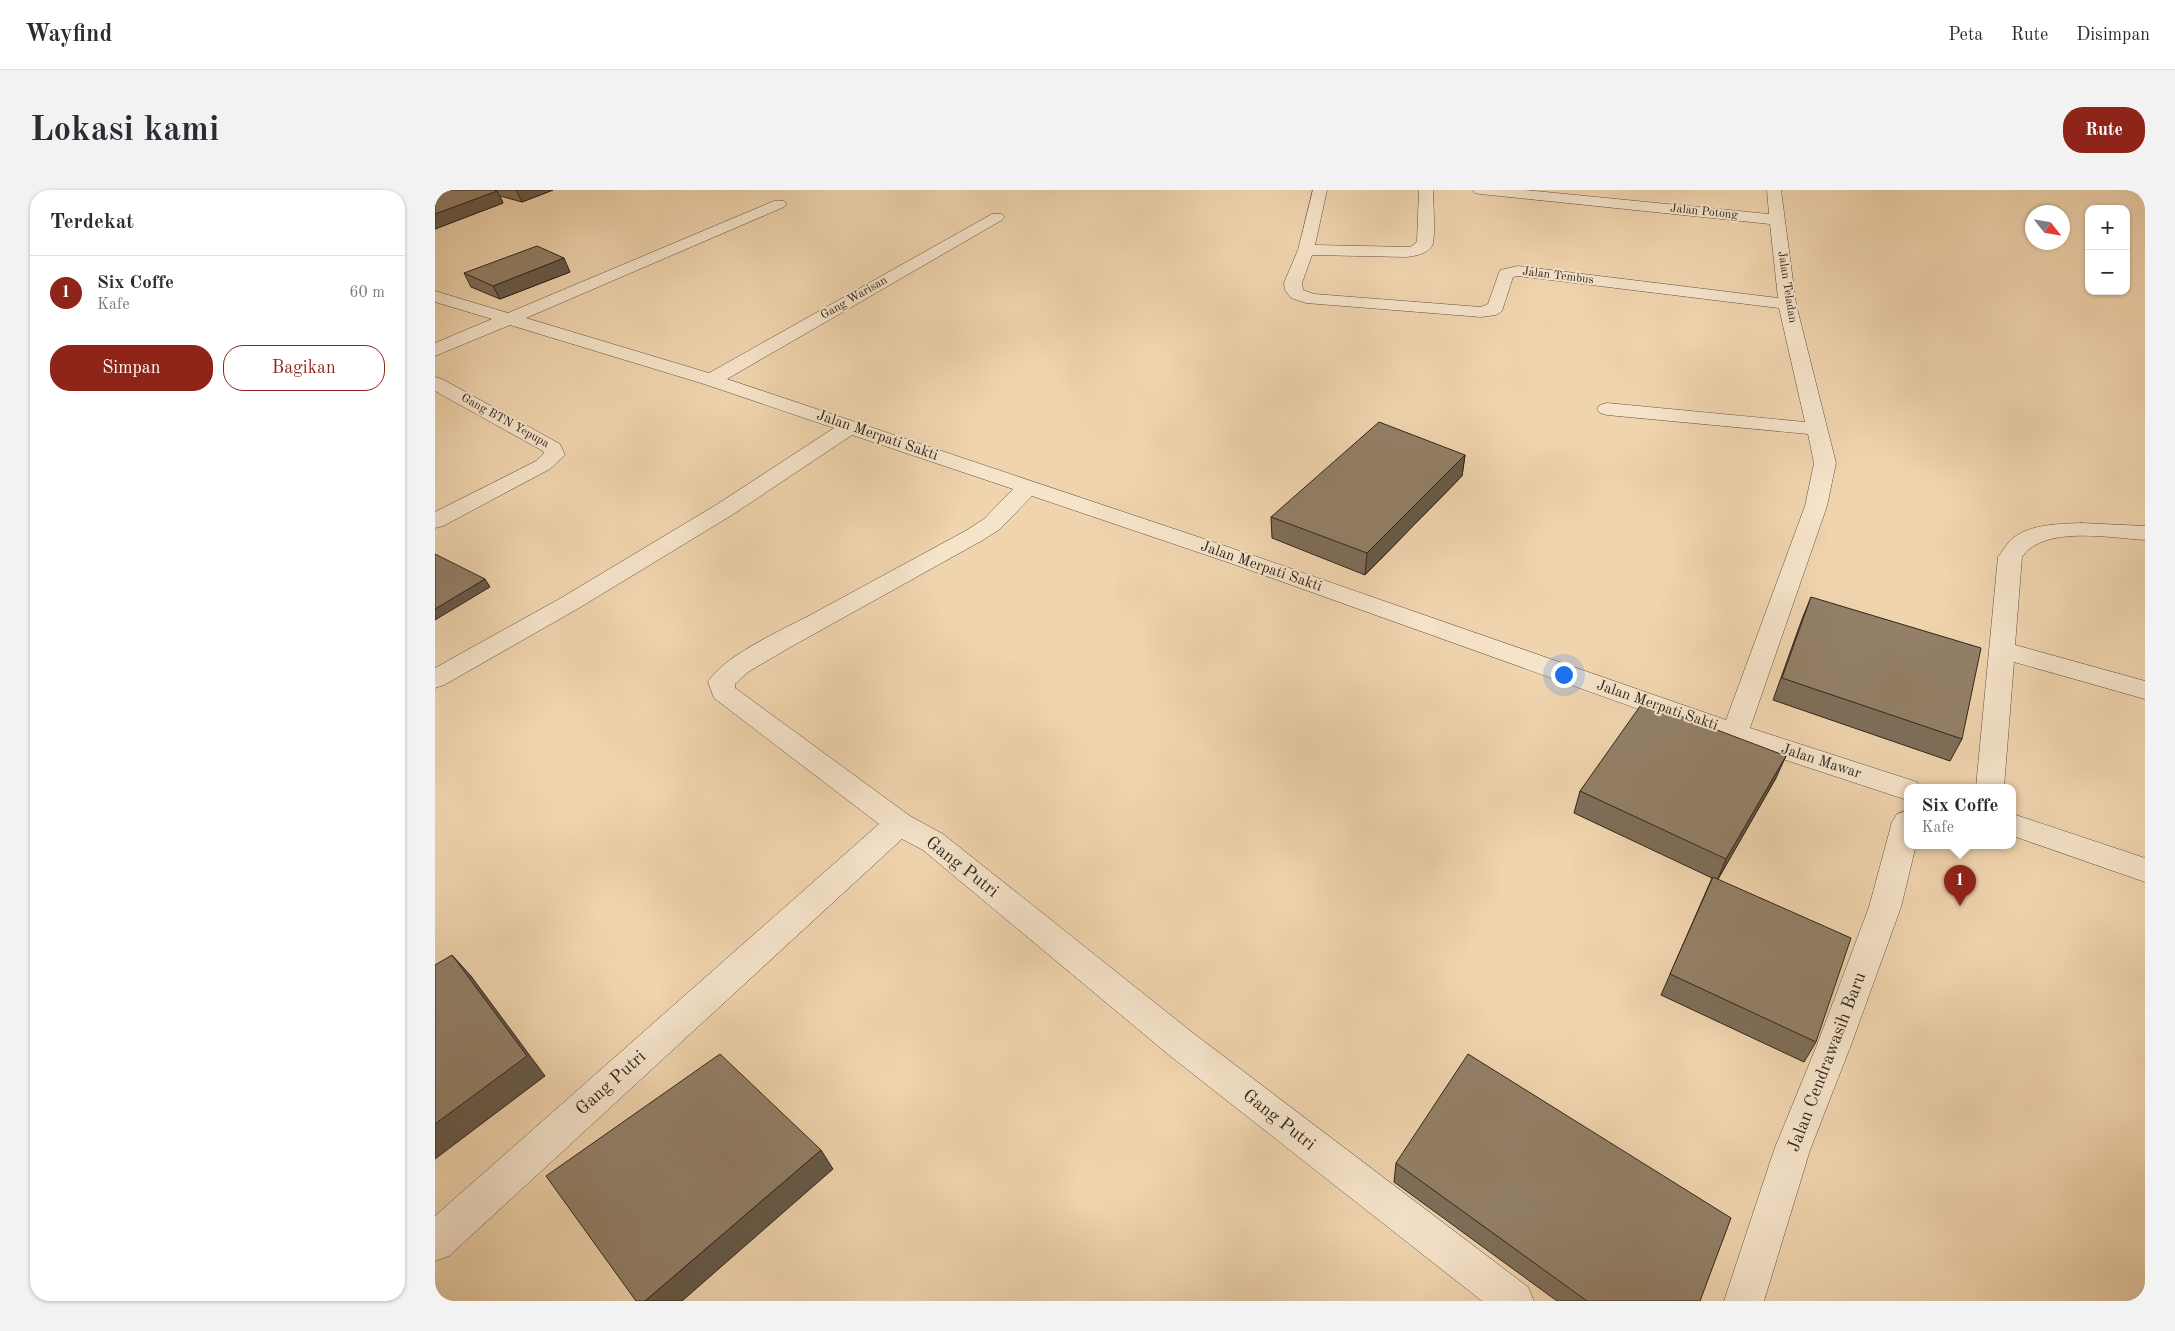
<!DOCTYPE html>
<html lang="id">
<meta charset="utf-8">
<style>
:root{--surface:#fff;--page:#f2f2f3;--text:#2b2b33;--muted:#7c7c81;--line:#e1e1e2;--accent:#8f2418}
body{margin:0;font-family:"Old Standard TT",serif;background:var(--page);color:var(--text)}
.controls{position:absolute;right:15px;top:15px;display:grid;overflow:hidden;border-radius:10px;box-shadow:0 1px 4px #0004}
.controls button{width:45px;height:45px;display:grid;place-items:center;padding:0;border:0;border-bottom:1px solid var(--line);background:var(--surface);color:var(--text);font:25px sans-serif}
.compass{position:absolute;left:1590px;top:15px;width:45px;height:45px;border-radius:50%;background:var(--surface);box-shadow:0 1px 4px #0004;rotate:121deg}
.you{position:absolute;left:1128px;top:484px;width:18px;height:18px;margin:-12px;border:4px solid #fff;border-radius:50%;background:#1a73e8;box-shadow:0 0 0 8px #1a73e833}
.badge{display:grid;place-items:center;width:32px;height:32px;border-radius:50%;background:var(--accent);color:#fff;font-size:16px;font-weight:700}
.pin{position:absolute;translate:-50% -41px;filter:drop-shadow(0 1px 2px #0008)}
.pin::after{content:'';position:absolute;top:26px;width:18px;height:15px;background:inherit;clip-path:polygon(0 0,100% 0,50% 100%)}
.popup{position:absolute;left:1469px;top:594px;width:112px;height:65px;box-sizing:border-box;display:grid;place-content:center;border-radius:10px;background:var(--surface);filter:drop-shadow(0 1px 4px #0005);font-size:16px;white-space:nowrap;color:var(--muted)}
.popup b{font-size:19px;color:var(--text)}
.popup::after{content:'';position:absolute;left:50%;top:100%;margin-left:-10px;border:10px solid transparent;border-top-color:var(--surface)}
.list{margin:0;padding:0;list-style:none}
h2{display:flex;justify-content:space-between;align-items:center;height:65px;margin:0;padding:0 20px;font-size:21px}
h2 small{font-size:16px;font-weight:400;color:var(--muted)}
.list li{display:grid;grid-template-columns:32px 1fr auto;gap:15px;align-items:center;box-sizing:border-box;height:75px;padding:0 20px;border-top:1px solid var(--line)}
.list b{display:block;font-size:19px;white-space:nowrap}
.list p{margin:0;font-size:16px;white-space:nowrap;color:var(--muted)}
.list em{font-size:16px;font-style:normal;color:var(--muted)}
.actions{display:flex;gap:10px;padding:15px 20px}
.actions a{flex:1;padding:11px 0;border:1px solid var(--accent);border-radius:20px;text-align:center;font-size:18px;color:var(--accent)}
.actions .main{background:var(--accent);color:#fff}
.map{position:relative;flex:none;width:1710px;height:1111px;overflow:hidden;border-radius:20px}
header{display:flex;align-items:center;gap:30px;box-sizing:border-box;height:70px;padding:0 25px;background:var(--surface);border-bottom:1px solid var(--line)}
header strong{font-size:24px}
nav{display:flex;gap:28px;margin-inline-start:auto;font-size:18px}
.intro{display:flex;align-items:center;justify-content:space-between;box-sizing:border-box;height:120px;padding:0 30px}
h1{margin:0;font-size:35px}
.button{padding:12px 22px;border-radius:20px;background:var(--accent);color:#fff;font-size:18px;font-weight:700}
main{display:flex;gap:30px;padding:0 30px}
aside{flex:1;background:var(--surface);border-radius:20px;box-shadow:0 1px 4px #0004}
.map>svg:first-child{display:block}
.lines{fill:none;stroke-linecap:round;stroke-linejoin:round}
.minor-casing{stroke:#5e5240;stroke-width:1}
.minor{fill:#f5e3ca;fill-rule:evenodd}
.wall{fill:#7e6e59;stroke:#2e261c}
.shaded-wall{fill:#675a49;stroke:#2e261c}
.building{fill:#938068;stroke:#2e261c}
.labels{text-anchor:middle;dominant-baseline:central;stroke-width:4;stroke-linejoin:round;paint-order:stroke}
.far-street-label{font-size:12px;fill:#2e261c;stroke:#f5e3ca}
.street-label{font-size:15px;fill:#2e261c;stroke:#f5e3ca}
.near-street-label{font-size:18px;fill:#2e261c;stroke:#f5e3ca}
</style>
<header>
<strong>Wayfind</strong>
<nav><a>Peta</a><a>Rute</a><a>Disimpan</a></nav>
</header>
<div class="intro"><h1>Lokasi kami</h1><a class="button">Rute</a></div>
<main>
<aside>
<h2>Terdekat<small></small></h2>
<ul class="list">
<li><span class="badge">1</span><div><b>Six Coffe</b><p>Kafe</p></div><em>60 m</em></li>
</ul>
<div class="actions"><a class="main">Simpan</a><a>Bagikan</a></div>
</aside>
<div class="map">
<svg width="1710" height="1111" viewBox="0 0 1710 1111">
<rect width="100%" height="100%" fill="#f0d4ae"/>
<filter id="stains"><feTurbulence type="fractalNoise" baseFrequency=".004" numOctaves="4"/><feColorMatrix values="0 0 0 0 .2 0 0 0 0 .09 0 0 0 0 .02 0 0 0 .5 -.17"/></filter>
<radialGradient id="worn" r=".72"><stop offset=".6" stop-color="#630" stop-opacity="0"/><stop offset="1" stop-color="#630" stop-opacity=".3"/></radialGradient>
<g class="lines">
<defs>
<g id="minor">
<path d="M878,0h14l-12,55 95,2 6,-4 1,-3 2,-50h14c0,11 3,48 -1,56 -5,8 -17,10 -25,11l-95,-2 -10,28 1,7 11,4 167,13 7,-3 12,-34 18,-4 260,32 -8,-74 -290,-30 -5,-1 -2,-3h52l244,24 -2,-24h14l15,114 40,159 -9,43 -77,222 167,54 3,5h-13v13l-182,-60 -495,-177 -198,-67 -32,33 -17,11 -196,109 -39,23 -13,12v4l175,128 33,18 250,199 335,254 6,14h-52l-313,-246 -246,-205 -21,-11 -453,417 -14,5v-45l444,-392 -165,-126 -6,-16c17,-28 79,-54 108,-70 50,-27 101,-55 151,-82l17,-11 29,-30 -161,-54 -120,80 -153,93 -135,77 -9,3v-20l126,-70 155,-93 118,-77 -130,-44 -194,-59 -75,31v-13l57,-24 -57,-17v-11l73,22 266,-112h10l3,3 -3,3 -258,111 183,55 283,-159h10l3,3 -3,3 -275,159 519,174 480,167 79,-214 9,-43 -6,-29 -201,-19 -7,-2 -3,-4 3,-4 7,-2 198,19 -26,-114 -261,-32 -5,1 -11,34 -6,4 -15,2 -175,-14 -15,-5 -6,-8 -1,-7 14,-33z"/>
<polygon points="0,187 7,189 125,254 130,265 115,279 8,336 0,338 0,322 101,271 109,263 108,261 0,201"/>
<path d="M1646,333l64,3v14c-34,-2 -102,-15 -123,17l-7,88 130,36v18l-131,-37 -10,125h-28l22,-230c5,-6 9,-14 15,-19 18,-14 46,-14 68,-15z"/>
<polygon points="1472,621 1472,655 1481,655 1466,717 1416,855 1375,960 1329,1111 1289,1111 1339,960 1382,855 1434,717 1457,632 1462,624"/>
<polygon points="1578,624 1710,668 1710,692 1578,646"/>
</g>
</defs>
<use href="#minor" class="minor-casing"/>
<use href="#minor" class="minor"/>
</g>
<g class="wall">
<polygon points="3,0 118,0 87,12 65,6 68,13 0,39 0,1"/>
<polygon points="135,82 65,109 36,97 29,83"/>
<polygon points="1030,265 1027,286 930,385 837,348 836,327"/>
<polygon points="1376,407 1527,549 1515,571 1338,510 1367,429"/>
<polygon points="1341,588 1283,689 1381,852 1369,872 1226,805 1277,688 1139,623 1145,601"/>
<polygon points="961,973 1265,1111 1122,1111 959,992"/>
</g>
<g class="shaded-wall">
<polygon points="81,0 118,0 87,12"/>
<polygon points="62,1 68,13 0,39 0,24"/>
<polygon points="129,68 135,82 65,109 58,96"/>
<polygon points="1030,265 1027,286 930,385 932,363"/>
<polygon points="50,389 55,397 0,430 0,419"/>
<polygon points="1351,566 1341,588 1282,691 1291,669"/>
<polygon points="17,765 36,786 110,886 0,969 0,934"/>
<polygon points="386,960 398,979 247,1111 210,1111"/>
</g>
<g class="building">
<polygon points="3,0 59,0 62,1 0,24 0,1"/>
<polygon points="102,56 129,68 58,96 29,83"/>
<polygon points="944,232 1030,265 932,363 836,327"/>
<polygon points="0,364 50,389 0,419"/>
<polygon points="1376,407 1546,458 1527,549 1347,488"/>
<polygon points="1208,512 1351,566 1291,669 1145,601"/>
<polygon points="1278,687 1416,748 1381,852 1235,784"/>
<polygon points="17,765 92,866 0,934 0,775"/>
<polygon points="285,864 386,960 210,1111 201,1111 111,986"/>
<polygon points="1033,864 1296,1028 1265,1111 1152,1111 961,973"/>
</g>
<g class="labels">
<g class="far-street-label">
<text transform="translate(1269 22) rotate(6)">Jalan Potong</text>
<text transform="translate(1123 86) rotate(7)">Jalan Tembus</text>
<text transform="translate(1352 97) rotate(81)">Jalan Teladan</text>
<text transform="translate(419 108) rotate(-30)">Gang Warisan</text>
<text transform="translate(70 231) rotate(29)">Gang BTN Yepupa</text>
</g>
<g class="street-label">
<text transform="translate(442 246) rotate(19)">Jalan Merpati Sakti</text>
<text transform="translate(826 377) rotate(19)">Jalan Merpati Sakti</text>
<text transform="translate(1222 516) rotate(19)">Jalan Merpati Sakti</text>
<text transform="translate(1386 572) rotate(18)">Jalan Mawar</text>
</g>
<g class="near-street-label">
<text transform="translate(527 677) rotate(38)">Gang Putri</text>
<text transform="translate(1392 872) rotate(-69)">Jalan Cendrawasih Baru</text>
<text transform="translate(176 893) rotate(-42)">Gang Putri</text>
<text transform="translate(844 930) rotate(38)">Gang Putri</text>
</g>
</g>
<rect width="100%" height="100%" filter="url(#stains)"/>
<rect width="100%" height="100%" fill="url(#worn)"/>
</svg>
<div class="controls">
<button>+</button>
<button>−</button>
</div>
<svg class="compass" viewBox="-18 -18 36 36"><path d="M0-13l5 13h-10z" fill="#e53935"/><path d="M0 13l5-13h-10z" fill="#7c7c81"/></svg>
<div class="you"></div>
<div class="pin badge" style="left:1525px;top:716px">1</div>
<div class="popup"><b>Six Coffe</b>Kafe</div>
</div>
</main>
